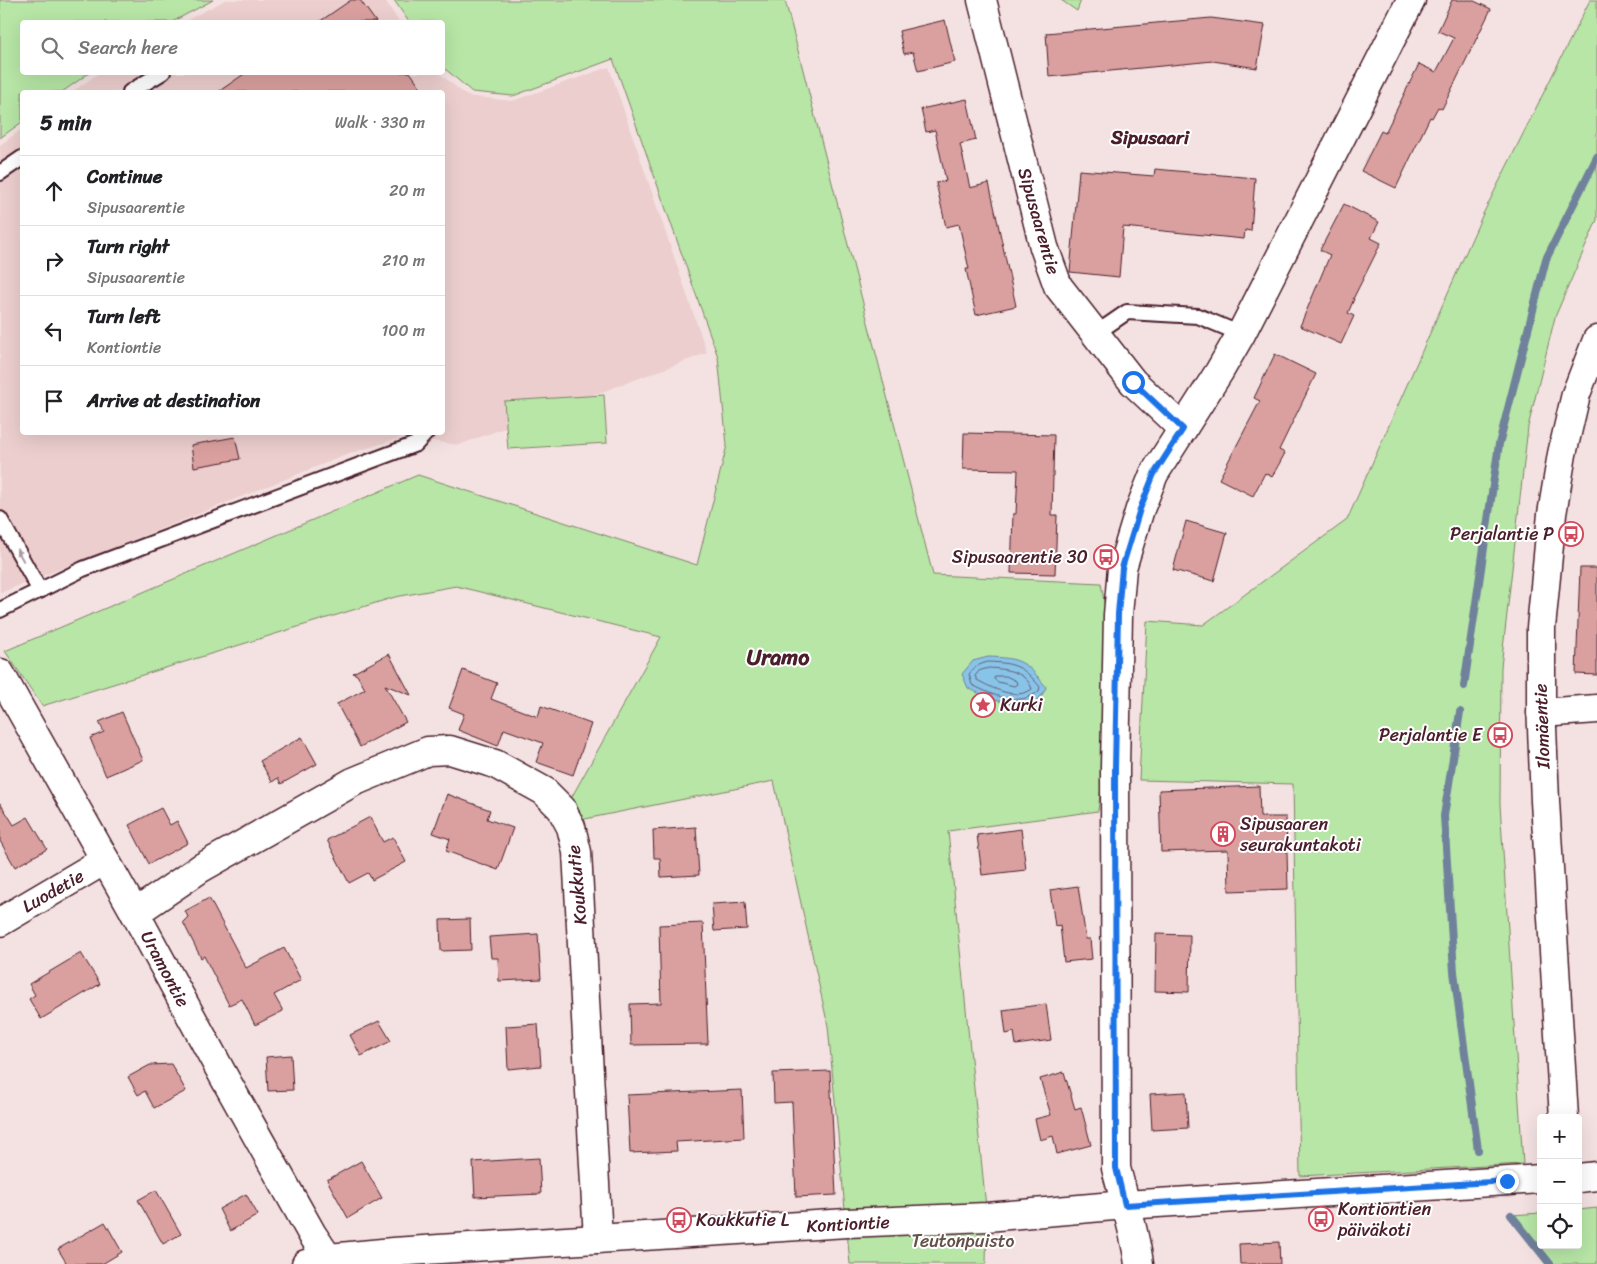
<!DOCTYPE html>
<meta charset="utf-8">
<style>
:root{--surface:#fff;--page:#f6f6f6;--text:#202124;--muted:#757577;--line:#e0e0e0}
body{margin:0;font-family:Sriracha,sans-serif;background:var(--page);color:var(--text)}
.controls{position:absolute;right:15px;bottom:15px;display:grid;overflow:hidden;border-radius:5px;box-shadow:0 5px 20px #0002}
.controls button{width:45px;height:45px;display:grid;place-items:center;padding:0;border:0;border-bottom:1px solid var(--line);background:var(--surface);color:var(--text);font:25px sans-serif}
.stop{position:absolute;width:15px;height:15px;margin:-11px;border:4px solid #1a73e8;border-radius:50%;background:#fff}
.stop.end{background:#1a73e8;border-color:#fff;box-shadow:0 1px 5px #0008}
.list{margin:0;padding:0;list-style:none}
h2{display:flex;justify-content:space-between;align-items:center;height:65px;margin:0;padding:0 20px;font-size:21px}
h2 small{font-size:16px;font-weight:400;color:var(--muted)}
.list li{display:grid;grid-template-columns:32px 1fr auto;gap:15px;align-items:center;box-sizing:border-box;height:70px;padding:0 20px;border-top:1px solid var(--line)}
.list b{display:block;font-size:19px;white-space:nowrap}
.list p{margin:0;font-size:16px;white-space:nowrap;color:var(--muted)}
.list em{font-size:16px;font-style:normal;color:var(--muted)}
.icon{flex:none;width:28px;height:28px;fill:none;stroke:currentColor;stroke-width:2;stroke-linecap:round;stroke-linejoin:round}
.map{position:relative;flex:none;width:1597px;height:1264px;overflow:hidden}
.search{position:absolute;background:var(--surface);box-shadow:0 5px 20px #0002;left:20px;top:20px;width:425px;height:55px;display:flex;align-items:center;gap:12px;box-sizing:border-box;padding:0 18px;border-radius:5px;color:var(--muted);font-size:19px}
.panel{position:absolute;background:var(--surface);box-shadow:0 5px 20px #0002;left:20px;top:90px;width:425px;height:345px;border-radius:5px}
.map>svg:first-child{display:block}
.built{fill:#eccece}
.green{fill:#b7e6a6;stroke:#808268}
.water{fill:#88c3e8;stroke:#6f819c}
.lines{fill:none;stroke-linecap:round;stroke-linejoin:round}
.shore{stroke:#636177;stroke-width:1}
.stream{stroke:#6f819c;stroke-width:8}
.building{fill:#daa09f;stroke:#4a1f2b}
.service-casing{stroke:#4a1f2b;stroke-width:18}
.minor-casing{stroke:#4a1f2b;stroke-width:31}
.tertiary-casing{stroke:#4a1f2b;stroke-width:31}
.service{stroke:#fff;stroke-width:14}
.minor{stroke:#fff;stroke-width:28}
.tertiary{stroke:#fff;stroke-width:28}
.oneway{fill:#ae9aa0}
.route{stroke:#1a73e8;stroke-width:6}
.labels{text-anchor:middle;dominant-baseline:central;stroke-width:4;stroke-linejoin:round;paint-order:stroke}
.street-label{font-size:18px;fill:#4a1f2b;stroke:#fff}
.poi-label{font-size:18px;fill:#4a1f2b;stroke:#fff;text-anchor:start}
.park-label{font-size:18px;fill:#65514a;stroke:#fff}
.neighbourhood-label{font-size:19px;font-weight:bold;fill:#4a1f2b;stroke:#fff}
.district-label{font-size:22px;font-weight:bold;fill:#4a1f2b;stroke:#fff}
</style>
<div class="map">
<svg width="1597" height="1264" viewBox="0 0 1597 1264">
<rect width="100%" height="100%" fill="#f4e2e2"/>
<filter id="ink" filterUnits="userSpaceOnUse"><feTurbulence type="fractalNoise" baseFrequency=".02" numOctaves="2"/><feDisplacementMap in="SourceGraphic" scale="10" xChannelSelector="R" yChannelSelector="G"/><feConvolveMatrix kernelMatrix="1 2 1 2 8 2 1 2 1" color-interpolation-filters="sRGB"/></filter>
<g filter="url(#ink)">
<g class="built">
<polygon points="225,0 385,0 399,22 184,22"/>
<polygon points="609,67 707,353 459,445 404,437 351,453 0,593 0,145 22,129 22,432 442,432 442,92 72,92 99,73 439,73 467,96 512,101"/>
</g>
<g class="green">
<polygon points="0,0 213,0 172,22 22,22 22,72 89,73 62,92 22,92 22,122 0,138"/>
<polygon points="394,0 785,0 933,575 1101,583 1106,614 1103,771 1098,811 948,831 987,1217 986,1264 850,1264 828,1026 774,781 580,820 570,800 661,637 456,586 395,597 42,706 5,651 418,475 697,565 727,445 718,357 613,59 513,96 472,92 443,67 442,22 409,22"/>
<polygon points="1061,0 1081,0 1077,11"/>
<polygon points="1590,0 1597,0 1597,220 1555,317 1528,427 1501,667 1500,804 1523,1164 1300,1176 1293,784 1139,780 1147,621 1203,625 1347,520 1482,216"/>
<polygon points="604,395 607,443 508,449 504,401"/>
<polygon points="1597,1208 1597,1264 1550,1264 1511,1215 1541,1213 1541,1245 1578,1245 1578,1210"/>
</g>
<path class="water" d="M988,657c32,1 38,4 58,30 -11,33 -57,12 -78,1l-6,-14 11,-13z"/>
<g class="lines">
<g class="shore">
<path d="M988,662c27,1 35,4 52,25l-1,4c-21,17 -46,4 -67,-6l-3,-11 7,-8z"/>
<path d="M989,668c16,1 37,3 43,21 -16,12 -40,-1 -55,-9l-2,-4 4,-5z"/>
<polygon points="996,676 1006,676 1016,681 1017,684 1014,686 998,682 994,679"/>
</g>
<g class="stream">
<polyline points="1464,686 1499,444 1546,259 1597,157"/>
<polyline points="1460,712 1444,816 1454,972 1478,1150"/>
<polyline points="1511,1215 1550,1264"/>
</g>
</g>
<g class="building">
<polygon points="351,0 360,0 376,22 319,22"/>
<polygon points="1452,0 1472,0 1491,9 1442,109 1438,107 1432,118 1430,117 1396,188 1361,171 1381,131 1385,133 1419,64 1436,72 1454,38 1438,31"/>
<polygon points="1211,18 1265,25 1257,68 1213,61 1049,77 1046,33"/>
<polygon points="945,20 955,62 918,71 913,52 904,54 899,31"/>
<polygon points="247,72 410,72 424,92 218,92"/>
<polygon points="967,99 976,140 960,144 970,188 989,183 1016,306 976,315 966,269 969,269 959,224 946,227 936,183 946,181 935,130 926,132 921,109"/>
<polygon points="1155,169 1255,178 1251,231 1245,230 1244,239 1123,227 1119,277 1070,272 1079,170 1154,176"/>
<polygon points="1344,204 1379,222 1371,238 1381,243 1353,299 1354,299 1348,313 1354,316 1341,344 1300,326 1330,255 1320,250"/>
<polygon points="1275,354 1316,374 1279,450 1285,453 1272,477 1265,473 1253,496 1219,479 1260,401 1254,398"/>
<polygon points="964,433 1054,435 1052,515 1057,515 1055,574 1011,573 1013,514 1016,514 1018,470 963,469"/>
<polygon points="235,437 240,459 194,467 191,445"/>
<polygon points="1186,521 1227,533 1214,581 1173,570"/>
<polygon points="1580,568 1597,568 1597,675 1576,674"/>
<polygon points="389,654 411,695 385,685 406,722 360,747 337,704 365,689 357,675 353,673"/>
<polygon points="463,670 497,683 491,699 538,717 541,706 591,724 573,775 536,762 543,743 504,729 498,746 458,730 464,714 449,708"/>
<polygon points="122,712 143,760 106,776 90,738 104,732 99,722"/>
<polygon points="302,737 317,764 281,784 278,778 272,782 260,761"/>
<polygon points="1259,786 1260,817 1286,817 1288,889 1229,891 1228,850 1161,852 1159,790"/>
<polygon points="447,794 490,810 487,819 513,828 498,870 446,851 450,839 433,833"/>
<polygon points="0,803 14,825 28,817 47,849 15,867 0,841"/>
<polygon points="161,808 170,825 177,821 188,843 149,864 129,825"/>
<polygon points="370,817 383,842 393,837 406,862 372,880 368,873 349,883 327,840"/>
<polygon points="696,827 699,875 661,877 660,858 654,858 653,830"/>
<polygon points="1021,829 1026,870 982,875 977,835"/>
<polygon points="1078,886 1086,939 1090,939 1092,959 1064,962 1060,925 1055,926 1050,890"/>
<polygon points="209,898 246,968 284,948 301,980 274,995 283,1011 255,1025 242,999 229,1005 204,956 201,958 183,922 188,917 185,911"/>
<polygon points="745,902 747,929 714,931 712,904"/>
<polygon points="470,919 471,950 441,951 440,920"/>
<polygon points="703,923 708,1044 631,1045 630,1004 661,1003 659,925"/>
<polygon points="538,934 541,979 499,981 498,958 491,958 489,937"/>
<polygon points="1156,934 1190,935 1189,992 1155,991"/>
<polygon points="81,953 100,984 41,1019 29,999 35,995 29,984"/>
<polygon points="1046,1004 1051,1040 1016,1045 1014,1032 1006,1034 1003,1010"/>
<polygon points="379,1021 391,1041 361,1056 350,1035"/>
<polygon points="538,1024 541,1066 508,1069 506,1026"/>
<polygon points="291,1055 293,1090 268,1091 266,1057"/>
<polygon points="171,1064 186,1091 154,1108 145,1091 138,1095 128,1077 150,1065"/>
<polygon points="830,1071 836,1195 796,1197 792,1102 774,1103 773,1073"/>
<polygon points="1064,1072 1075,1109 1081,1107 1091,1145 1057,1154 1053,1136 1040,1140 1035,1119 1051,1115 1040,1079"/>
<polygon points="742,1090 744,1138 676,1142 677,1151 630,1153 627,1095"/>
<polygon points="1186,1092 1188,1128 1152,1130 1150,1094"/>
<polygon points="539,1158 541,1194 475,1197 473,1162"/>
<polygon points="361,1161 382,1198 348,1218 327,1180"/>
<polygon points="156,1190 181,1234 163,1244 138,1200"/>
<polygon points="246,1194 258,1215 230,1231 219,1209"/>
<polygon points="105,1222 122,1252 102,1264 67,1264 58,1249"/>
<polygon points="1279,1242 1280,1264 1240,1264 1239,1244"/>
</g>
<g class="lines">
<defs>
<g id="service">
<polyline points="130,92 163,72"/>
<polyline points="0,173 22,158"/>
<polyline points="1095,334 1127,312 1198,316 1241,334"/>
<polyline points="0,519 40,591"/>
<polyline points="0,610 83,569 416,444 427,432"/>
</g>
<g id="minor">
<polyline points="982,0 1044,247 1058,286 1133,382 1183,429"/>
<polyline points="1541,713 1597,709"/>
<polyline points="135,913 201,868 353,782 428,751 450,750 495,764 544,791 562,809 564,814 571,827 577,852 598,1239"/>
<polyline points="0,922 105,860"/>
<polyline points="1564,1118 1545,801 1541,703 1541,628 1552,514 1562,454 1576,394 1597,340"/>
<path d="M1139,1264c-4,-33 -15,-64 -23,-96l-1,-400 3,-153 4,-47 18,-59 14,-35 65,-102 22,-38 170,-334"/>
</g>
<g id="tertiary">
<polyline points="0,673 135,913 224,1077 312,1234 332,1264"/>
<polyline points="1578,1178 1597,1176"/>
<polyline points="306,1264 329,1258 393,1252 847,1223 987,1217 1125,1205 1541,1179"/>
</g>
</defs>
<use href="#service" class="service-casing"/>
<use href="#minor" class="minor-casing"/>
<use href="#tertiary" class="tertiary-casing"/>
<use href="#service" class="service"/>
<use href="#minor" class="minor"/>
<use href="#tertiary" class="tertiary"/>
</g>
<defs><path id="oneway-solid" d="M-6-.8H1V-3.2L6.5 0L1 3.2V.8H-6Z" transform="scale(1.25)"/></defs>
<use class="oneway" href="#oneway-solid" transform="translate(20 555) rotate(-119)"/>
</g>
<g class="lines" filter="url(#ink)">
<polyline class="route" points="1133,382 1183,429 1154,474 1140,509 1122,568 1118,614 1115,768 1116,1168 1125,1205 1507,1181"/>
</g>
<defs>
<symbol id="bus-ring" viewBox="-11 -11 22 22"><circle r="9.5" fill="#fff" stroke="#d1495b" stroke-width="1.5"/><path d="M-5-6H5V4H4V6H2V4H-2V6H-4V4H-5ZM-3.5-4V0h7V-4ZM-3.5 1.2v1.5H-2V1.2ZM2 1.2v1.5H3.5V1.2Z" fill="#d1495b"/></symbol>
<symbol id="sight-ring" viewBox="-11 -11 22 22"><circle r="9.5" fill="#fff" stroke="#d1495b" stroke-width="1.5"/><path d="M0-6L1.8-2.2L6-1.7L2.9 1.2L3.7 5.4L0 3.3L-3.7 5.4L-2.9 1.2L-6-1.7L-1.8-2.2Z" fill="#d1495b"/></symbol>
<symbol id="building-ring" viewBox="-11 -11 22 22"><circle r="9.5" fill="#fff" stroke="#d1495b" stroke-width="1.5"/><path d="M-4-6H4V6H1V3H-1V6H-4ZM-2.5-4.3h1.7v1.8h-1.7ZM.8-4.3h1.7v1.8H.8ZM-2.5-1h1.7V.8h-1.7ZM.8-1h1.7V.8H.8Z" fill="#d1495b"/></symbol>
</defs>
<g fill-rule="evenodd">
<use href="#bus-ring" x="1557" y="520" width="28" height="28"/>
<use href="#bus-ring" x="1092" y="543" width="28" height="28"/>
<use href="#sight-ring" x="969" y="691" width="28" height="28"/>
<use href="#bus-ring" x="1486" y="721" width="28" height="28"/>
<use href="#building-ring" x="1209" y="820" width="28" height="28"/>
<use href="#bus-ring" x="1307" y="1205" width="28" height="28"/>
<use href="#bus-ring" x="665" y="1206" width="28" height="28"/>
</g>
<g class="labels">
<g class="street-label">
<text transform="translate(1039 221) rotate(74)">Sipusaarentie</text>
<text transform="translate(1542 726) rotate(-92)">Ilomäentie</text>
<text transform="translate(577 885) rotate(-95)">Koukkutie</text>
<text transform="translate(53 891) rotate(-30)">Luodetie</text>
<text transform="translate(165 969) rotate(62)">Uramontie</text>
<text transform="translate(848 1224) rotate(-3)">Kontiontie</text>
</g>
<g class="poi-label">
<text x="1554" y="534" text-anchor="end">Perjalantie P</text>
<text x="1088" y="557" text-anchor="end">Sipusaarentie 30</text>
<text x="1000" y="705">Kurki</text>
<text x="1482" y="735" text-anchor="end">Perjalantie E</text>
<text x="1240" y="824">Sipusaaren<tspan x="1240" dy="21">seurakuntakoti</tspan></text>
<text x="1338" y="1209">Kontiontien<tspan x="1338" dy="21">päiväkoti</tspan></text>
<text x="696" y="1220">Koukkutie L</text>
</g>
<g class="park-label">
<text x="963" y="1241">Teutonpuisto</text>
</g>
<g class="neighbourhood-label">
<text x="1150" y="137">Sipusaari</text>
</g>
<g class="district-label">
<text x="778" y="657">Uramo</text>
</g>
</g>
</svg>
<div class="controls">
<button>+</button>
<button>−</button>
<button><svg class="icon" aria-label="locate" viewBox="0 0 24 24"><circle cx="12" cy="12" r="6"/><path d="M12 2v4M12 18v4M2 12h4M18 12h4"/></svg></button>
</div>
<div class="stop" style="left:1133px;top:382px"></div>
<div class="stop end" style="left:1507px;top:1181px"></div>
<div class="search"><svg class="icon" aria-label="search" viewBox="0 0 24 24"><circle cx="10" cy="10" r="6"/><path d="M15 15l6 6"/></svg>Search here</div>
<section class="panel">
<h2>5 min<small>Walk · 330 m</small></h2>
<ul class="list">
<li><svg class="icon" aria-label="ahead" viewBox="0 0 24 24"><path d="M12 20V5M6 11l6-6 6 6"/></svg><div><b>Continue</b><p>Sipusaarentie</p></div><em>20 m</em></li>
<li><svg class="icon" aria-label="right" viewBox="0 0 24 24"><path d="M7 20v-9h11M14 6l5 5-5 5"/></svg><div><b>Turn right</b><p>Sipusaarentie</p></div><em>210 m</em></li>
<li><svg class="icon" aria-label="left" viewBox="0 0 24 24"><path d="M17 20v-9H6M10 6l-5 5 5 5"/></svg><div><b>Turn left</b><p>Kontiontie</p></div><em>100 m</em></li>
<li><svg class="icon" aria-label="arrive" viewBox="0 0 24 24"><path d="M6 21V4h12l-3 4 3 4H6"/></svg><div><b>Arrive at destination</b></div></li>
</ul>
</section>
</div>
